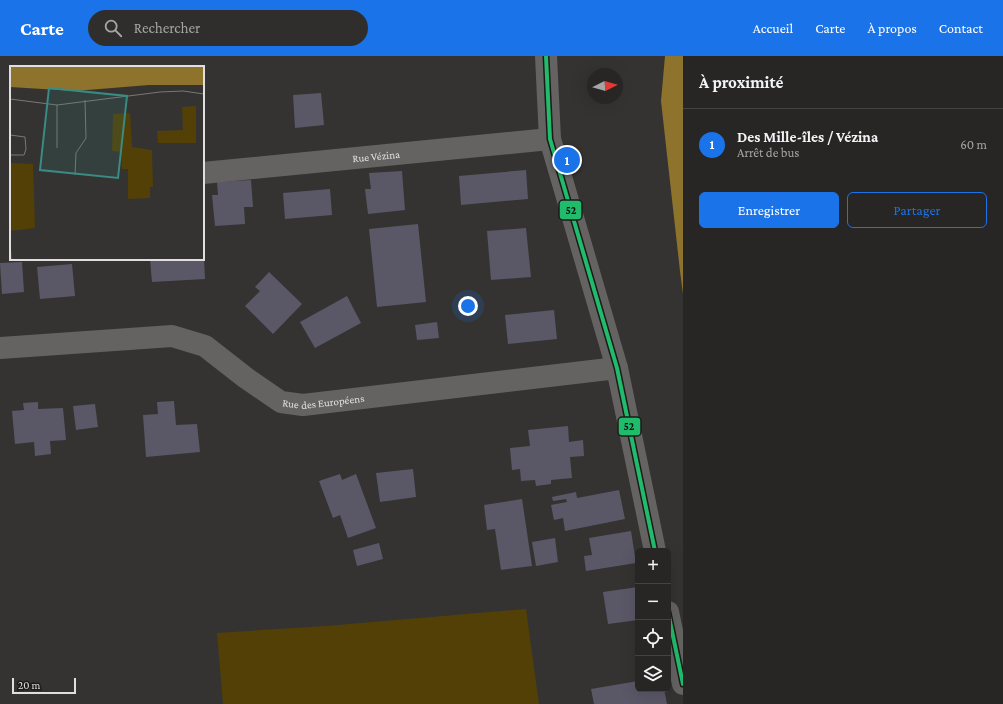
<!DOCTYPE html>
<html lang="fr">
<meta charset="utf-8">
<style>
:root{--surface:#272625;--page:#2f2e2d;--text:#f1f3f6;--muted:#a4a5a7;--line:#434342;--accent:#1a73e8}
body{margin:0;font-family:"Crimson Pro",serif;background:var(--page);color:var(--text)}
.controls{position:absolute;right:12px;bottom:12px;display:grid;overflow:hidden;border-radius:6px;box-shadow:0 4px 16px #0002}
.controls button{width:36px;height:36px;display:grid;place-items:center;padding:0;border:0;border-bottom:1px solid var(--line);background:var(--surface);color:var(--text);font:20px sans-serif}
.compass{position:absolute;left:587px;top:12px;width:36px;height:36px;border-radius:50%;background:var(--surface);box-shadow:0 4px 16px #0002;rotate:84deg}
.scale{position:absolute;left:12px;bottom:10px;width:64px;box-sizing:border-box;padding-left:4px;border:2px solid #e0dfdd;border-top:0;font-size:11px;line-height:14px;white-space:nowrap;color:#e0dfdd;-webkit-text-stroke:3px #1c1b1a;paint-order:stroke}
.you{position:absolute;left:468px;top:250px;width:14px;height:14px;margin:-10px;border:3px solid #fff;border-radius:50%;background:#1a73e8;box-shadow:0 0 0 6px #1a73e833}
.badge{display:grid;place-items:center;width:26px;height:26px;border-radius:50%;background:var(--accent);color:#fff;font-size:13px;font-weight:700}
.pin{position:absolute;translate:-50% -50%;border:2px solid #fff;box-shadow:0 1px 4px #0006}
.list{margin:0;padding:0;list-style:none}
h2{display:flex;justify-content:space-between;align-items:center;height:52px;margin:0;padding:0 16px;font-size:17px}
h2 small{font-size:13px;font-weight:400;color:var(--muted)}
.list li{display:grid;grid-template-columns:26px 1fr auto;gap:12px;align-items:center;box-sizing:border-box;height:72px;padding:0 16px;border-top:1px solid var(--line)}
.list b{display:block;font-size:15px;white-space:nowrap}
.list p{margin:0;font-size:13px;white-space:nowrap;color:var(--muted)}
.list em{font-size:13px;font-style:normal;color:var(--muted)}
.actions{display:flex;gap:8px;padding:12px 16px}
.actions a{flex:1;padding:9px 0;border:1px solid var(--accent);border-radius:6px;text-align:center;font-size:14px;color:var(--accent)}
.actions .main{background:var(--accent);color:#fff}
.icon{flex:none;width:22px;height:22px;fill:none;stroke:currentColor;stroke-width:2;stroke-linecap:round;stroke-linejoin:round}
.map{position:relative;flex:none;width:683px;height:648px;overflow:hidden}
header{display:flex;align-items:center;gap:24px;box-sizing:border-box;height:56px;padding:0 20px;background:var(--accent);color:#fff}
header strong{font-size:19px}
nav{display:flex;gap:22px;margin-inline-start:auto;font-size:14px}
.search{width:280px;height:36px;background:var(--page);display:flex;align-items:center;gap:10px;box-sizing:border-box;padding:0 14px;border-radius:22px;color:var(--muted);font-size:15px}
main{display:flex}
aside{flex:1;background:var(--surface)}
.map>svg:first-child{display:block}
.green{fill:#524007}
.water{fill:#8e732d}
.building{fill:#5a5867}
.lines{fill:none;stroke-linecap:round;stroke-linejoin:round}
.minor{stroke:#646362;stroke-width:22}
.bus-1-casing{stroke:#1c1b1a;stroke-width:7}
.bus-1{stroke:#20bc6c;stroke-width:4}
.labels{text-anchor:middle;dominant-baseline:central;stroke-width:3;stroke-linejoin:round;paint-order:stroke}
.street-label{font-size:11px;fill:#e0dfdd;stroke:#1c1b1a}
.inset-road{fill:none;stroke:#797876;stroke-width:1}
.view{fill:#398b84;fill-opacity:0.15;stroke:#398b84;stroke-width:2}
.inset-edge{fill:none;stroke:#e0dfdd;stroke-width:2}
.line-badge{stroke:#1c1b1a;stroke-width:1.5}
.pale-badge-label{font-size:11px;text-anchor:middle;font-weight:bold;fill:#111}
</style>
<header>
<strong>Carte</strong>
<div class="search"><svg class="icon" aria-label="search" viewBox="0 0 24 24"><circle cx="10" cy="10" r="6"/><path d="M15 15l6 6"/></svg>Rechercher</div>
<nav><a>Accueil</a><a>Carte</a><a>À propos</a><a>Contact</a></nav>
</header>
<main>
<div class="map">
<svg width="683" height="648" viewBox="0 0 683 648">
<rect width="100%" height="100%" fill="#343331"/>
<polygon class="green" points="526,553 539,648 223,648 217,577 326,570"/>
<polygon class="water" points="665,0 683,0 683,238 680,215 661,45"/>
<g class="building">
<polygon points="9,32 11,32 11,43 10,43"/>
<polygon points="321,37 324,69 295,72 293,39"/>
<polygon points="526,114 528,143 461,149 459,120"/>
<polygon points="402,115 405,154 368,158 365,133 371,133 369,117"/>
<polygon points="251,124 253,151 244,151 245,168 215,170 212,139 218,139 217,126"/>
<polygon points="330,133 332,159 285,163 283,137"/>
<polygon points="418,168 426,246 377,251 369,173"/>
<polygon points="526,172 531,221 491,224 487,175"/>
<polygon points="150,203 204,203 205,223 152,226"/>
<polygon points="22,206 24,236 2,238 0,207"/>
<polygon points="72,208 75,240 40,243 37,211"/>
<polygon points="269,216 302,248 273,278 245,250 260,235 255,231"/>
<polygon points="347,240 361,267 315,292 300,266"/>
<polygon points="554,254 557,283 508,288 505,259"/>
<polygon points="437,266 439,282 417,284 415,269"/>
<polygon points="174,345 176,369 197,368 200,396 146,401 143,359 158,358 157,346"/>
<polygon points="38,346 38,353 63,352 66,384 50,385 51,398 35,400 34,386 15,388 12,355 24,354 23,347"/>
<polygon points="95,348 98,371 76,374 73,350"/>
<polygon points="568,370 569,386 583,384 584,400 570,401 572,422 551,424 551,428 536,430 535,424 521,425 520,413 512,414 510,392 530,390 528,374"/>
<polygon points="413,413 416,441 380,446 376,417"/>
<polygon points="340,418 342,424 356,418 376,472 348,482 340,459 333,462 319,425"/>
<polygon points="619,434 625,463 565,475 563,462 554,464 551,449 567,446 566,443 553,445 552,441 576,436 577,442"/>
<polygon points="522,443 532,510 501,514 495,473 487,474 484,449"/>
<polygon points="631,475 636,507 586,515 584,500 592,499 589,482"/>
<polygon points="555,482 558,506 536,510 532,486"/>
<polygon points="379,487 383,503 357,510 353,494"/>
<polygon points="638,531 638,564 608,568 603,536"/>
<polygon points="638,625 638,633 664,633 667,648 594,648 591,633"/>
</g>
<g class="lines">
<g class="minor">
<polyline points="546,0 550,83 617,312 655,495"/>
<path id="s1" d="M203,117l347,-34"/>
<path id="s2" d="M0,292l172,-12 33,10 41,32 35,24 22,3 314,-37"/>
<polyline points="668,556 683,628"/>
</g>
<defs>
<g id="bus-1">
<polyline points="546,0 550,83 617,312 655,495"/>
<polyline points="668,556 683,628"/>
</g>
</defs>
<use href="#bus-1" class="bus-1-casing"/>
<use href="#bus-1" class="bus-1"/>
</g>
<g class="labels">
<g class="street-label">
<text stroke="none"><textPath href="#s1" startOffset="174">Rue Vézina</textPath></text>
<text stroke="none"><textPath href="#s2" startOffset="344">Rue des Européens</textPath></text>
</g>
</g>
<g transform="translate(10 10)">
<rect width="194" height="194" fill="#343331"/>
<path d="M186,40v37h-38l-1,-12 26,-1 -1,-23zM120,47l2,34 20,3 1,37h-3v11l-22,1v-30h-6l-1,-17 -9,-1 1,-37zM0,97l23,1 2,64 -25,3z" fill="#524007"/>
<path d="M0,0h194v19h-55l-74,6 -65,-4z" fill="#8e732d"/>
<path class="inset-road" d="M0,33l47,6 103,-13 23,-1 21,3M0,69l15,2 1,12 -2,6h-14M47,82v-43M65,109l1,-22 10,-15 -1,-38M0,171l1,23"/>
<path class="view" d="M39,22l78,8 -9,82 -78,-8z"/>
<rect width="194" height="194" class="inset-edge"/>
</g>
<g class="line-badge">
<rect x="559" y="144" width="23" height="20" rx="4" fill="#20bc6c"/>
<rect x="618" y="361" width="23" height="19" rx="4" fill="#20bc6c"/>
</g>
<g class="pale-badge-label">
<text x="571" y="158">52</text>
<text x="629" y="374">52</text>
</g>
</svg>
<div class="controls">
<button>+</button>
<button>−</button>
<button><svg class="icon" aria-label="locate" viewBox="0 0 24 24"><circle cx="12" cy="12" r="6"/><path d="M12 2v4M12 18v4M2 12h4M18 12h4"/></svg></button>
<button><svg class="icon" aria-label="layers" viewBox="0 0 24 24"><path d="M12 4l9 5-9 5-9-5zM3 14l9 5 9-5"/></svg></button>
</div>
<svg class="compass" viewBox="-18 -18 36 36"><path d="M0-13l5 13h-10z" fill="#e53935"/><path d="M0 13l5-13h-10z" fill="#a4a5a7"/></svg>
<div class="scale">20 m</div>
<div class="you"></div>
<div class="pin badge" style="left:567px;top:104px">1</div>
</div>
<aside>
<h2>À proximité<small></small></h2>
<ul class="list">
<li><span class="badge">1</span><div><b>Des Mille-îles / Vézina</b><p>Arrêt de bus</p></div><em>60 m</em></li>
</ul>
<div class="actions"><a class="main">Enregistrer</a><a>Partager</a></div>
</aside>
</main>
